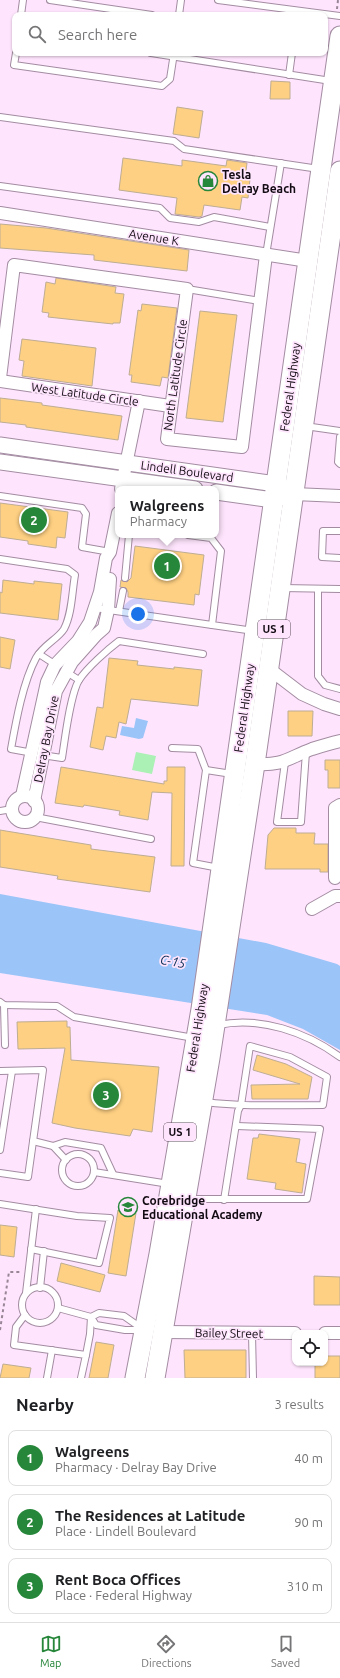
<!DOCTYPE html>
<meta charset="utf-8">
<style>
:root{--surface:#fff;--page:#f6f6f6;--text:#202124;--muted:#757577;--line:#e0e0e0;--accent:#268639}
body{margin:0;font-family:Ubuntu,sans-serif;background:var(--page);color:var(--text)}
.controls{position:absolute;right:12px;bottom:12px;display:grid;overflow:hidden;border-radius:8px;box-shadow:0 1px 3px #0004}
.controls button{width:36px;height:36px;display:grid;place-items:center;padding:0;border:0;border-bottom:1px solid var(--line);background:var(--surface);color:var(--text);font:20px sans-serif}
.you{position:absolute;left:138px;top:614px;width:14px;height:14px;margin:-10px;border:3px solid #fff;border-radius:50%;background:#1a73e8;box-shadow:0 0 0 6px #1a73e833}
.badge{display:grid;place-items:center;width:26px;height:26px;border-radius:50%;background:var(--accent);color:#fff;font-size:13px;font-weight:700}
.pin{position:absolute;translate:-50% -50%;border:2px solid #fff;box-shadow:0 1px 4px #0006}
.popup{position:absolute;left:115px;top:486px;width:104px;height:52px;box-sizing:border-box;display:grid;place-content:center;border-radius:8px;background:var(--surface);filter:drop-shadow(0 1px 3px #0005);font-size:13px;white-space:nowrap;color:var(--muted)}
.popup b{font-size:15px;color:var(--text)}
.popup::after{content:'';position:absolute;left:50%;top:100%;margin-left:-8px;border:8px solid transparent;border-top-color:var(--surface)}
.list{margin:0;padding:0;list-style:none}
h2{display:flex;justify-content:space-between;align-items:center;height:52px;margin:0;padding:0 16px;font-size:17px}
h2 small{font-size:13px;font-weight:400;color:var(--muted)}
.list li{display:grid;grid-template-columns:26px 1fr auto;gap:12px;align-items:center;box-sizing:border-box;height:56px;margin:0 8px 8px;padding:0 8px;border:1px solid var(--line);border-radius:8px}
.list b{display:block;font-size:15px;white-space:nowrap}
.list p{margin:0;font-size:13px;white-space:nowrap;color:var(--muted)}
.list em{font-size:13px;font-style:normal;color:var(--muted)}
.icon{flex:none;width:22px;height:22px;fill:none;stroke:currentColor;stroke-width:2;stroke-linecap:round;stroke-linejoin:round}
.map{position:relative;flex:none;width:340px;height:1378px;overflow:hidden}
.search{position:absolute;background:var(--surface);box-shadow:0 1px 3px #0004;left:12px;right:12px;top:12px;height:44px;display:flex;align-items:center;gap:10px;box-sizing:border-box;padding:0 14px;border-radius:8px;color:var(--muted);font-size:15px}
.sheet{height:244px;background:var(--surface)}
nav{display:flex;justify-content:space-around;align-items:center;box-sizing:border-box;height:56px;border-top:1px solid var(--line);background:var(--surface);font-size:11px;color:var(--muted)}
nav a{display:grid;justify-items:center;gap:2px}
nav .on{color:var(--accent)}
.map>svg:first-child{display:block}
.green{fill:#abf0b5}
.water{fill:#9bc4f8}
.building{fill:#fed083;stroke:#bead93}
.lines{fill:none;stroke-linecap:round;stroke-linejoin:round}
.service-casing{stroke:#a38ca2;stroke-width:8}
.minor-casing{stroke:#a38ca2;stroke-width:14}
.tertiary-casing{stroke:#a38ca2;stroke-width:17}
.primary-casing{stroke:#a38ca2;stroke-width:21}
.path{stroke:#988697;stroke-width:2;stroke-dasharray:3 3;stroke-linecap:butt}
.service{stroke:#fff;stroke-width:6}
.minor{stroke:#fff;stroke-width:12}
.tertiary{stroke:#fff;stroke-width:15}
.primary{stroke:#fff;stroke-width:19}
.labels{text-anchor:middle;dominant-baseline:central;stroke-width:3.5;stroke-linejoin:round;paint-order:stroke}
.shield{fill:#fee5fd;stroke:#5a4c59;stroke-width:1}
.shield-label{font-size:11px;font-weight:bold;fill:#130b13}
.poi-label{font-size:12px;font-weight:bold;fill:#130b13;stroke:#fee5fd;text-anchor:start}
.street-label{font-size:12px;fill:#130b13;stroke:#fee5fd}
.water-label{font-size:13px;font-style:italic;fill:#0a2d55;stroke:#fee5fd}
</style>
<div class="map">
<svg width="340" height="1378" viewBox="0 0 340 1378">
<rect width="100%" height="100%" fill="#fee5fd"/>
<polygon class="green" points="136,752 156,756 152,774 132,770"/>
<g class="water">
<polygon points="136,718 148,721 143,738 139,739 120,735 122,726 134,728"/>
<polygon points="0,894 266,943 337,964 340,966 340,1050 303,1029 267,1015 0,973"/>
</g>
<g class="building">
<polygon points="271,81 290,82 290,99 270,99"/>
<polygon points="177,107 203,111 199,138 173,134"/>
<polygon points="123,158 182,166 182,160 226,166 227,160 247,163 245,179 250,179 248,198 242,197 240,210 204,205 202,216 199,217 175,214 177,198 119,190"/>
<polygon points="0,224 46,228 189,250 187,271 94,260 94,255 0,248"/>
<polygon points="56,278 116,287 115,293 124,294 120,323 113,323 113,324 48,317 49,313 42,312 46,282 55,284"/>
<polygon points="142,304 177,308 168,378 162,377 160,386 131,382 132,375 129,375 138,310 141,311"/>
<polygon points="200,311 237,315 223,422 186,418"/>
<polygon points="22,339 96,348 92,386 22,376 24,361 19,360"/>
<polygon points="0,398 42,403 42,405 122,416 118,440 26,427 26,425 0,422"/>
<polygon points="0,503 68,512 65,538 57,537 56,548 28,544 28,541 0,537"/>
<polygon points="135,546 204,555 199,595 195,594 194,605 128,597 128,592 126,588 120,587 121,580 127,582 131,578"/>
<polygon points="3,580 34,584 34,581 62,584 58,620 0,613 0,592 2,593"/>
<polygon points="0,637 15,640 10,669 0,667"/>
<polygon points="109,658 138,661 137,665 174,669 174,667 202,670 198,706 131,699 126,724 119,722 116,738 106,736 103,750 90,747 97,707 103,708"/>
<polygon points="288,711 313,711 312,736 288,736"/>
<polygon points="325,760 340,760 340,788 328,788 328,770 325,770"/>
<polygon points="61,767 164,784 164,781 167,781 167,767 185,767 184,866 171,866 172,793 152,792 148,820 119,815 120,811 84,805 83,807 55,803"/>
<polygon points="274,828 296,828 296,833 315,833 314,844 328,844 328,872 320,872 320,869 265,869 268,835"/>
<polygon points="0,830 91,845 91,849 155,857 150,892 57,879 58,876 0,867"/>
<polygon points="67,1021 67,1027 70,1027 71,1060 159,1067 152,1132 133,1129 130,1136 75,1128 52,1123 65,1048 18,1049 17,1022"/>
<polygon points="257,1055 286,1064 312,1077 308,1099 252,1099 251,1085 300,1084 253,1070"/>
<polygon points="259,1134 300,1139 296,1162 306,1164 302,1193 275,1189 276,1183 247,1179 253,1138 258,1138"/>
<polygon points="118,1210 136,1213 126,1276 108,1273"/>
<polygon points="0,1225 17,1227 14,1257 0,1255"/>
<polygon points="61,1263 105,1275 100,1292 57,1281"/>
<polygon points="314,1276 340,1277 340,1305 314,1305"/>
<polygon points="96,1342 114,1345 108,1378 89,1378"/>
<polygon points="184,1350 246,1350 246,1378 185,1378"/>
<polygon points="325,1356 340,1356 340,1378 315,1378 315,1363 325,1363"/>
<polygon points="3,1364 31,1368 29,1378 0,1378"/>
</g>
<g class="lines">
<defs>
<g id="service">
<polyline points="50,0 152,15"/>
<polyline points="218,0 340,16"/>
<polyline points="21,15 23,0"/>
<polyline points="179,15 181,0"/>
<polyline points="16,53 14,65 162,86 170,79 174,53"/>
<polyline points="151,53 331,81"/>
<polyline points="289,75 292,53"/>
<polyline points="0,117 174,141 184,149 319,169"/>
<polyline points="0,186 160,208 170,218 199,222 214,217 270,227"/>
<polyline points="266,255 281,163"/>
<polyline points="187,289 260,301"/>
<polyline points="305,426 340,431"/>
<polyline points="340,437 338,462 340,464"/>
<polyline points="0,496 82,508 86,514 82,547 110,552"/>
<polyline points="340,531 323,531 322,557 340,558"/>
<polyline points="188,535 211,538 221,551 212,625 254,631"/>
<path d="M0,559l67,10 8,6c-3,17 -3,39 -11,54 -6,10 -21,16 -28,29 -13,24 -20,63 -25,91l22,4"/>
<polyline points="125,578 129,535"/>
<polyline points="282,588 340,589"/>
<polyline points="318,589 318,676 325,685 340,689"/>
<polyline points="95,608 212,625"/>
<polyline points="119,611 123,591"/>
<polyline points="39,654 56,665"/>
<polyline points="65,671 79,680"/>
<polyline points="172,748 198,749 206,770 193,863 219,868"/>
<path d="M42,755l20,3c3,-19 8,-63 17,-78 8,-12 28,-30 40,-39l84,13"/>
<polyline points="285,762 277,822 301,822 306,752"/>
<polyline points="206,770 232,774"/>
<polyline points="0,811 12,809"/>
<polyline points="35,817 151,839"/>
<polyline points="0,1002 4,1005 57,1006 74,1017 194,1038"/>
<polyline points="4,1005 5,1045"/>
<path d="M218,1025c42,-9 88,7 122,32"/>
<polyline points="0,1071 43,1070 28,1177 0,1173"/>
<path d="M205,1102c39,5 79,3 118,3l4,-28 -37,-20 -40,-11 -9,59 -3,6 -14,89"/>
<polyline points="33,1141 53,1146 66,1160"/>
<polyline points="53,1146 65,1142 101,1148 113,1174"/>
<polyline points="0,1150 12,1071"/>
<circle cx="78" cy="1170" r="16"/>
<polyline points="94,1172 169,1184"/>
<polyline points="188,1199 307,1199 320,1129 237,1126"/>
<polyline points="0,1204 77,1216 110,1218 99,1263 31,1249"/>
<circle cx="40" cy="1305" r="18"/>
<polyline points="40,1288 44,1251"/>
<polyline points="26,1293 36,1209"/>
<polyline points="58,1308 91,1317 90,1334 86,1355"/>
<polygon points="99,1313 124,1316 144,1330 125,1330 96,1325 91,1317"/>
<polyline points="25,1315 16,1327 14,1345 86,1355 81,1378"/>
<polyline points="252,1334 253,1378"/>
<polyline points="47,1378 52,1350"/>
</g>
<g id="minor">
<polyline points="0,213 308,261"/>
<polyline points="0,378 14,265 187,289 167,439 242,447 266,255"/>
<polyline points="0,381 170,406"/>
<polyline points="121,489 139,401"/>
<polyline points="294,494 340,496"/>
<polyline points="268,668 302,694 324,704 340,709"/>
<path d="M255,764c28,2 33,-6 57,-15 9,-3 19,-6 28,-8"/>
<polyline points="22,796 47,682 55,665 78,641 90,622 100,592 106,558 110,552 118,513"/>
<circle cx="25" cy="809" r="13"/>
<polyline points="34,801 56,691 72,662 96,635 104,628 108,610 110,579"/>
<polyline points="335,878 335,808 340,805"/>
<polyline points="312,909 335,896 340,896"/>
<polyline points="163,1332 295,1333"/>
<polyline points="325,1333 340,1333"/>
</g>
<g id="tertiary">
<polyline points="0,445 276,484 286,490"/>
<polyline points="0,462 195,489"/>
<polyline points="216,492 273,500 283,497"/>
</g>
<g id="primary">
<polyline points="135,1378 159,1254 201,1009 340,36"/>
<polyline points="155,1378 210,1058 255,764 340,171"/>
</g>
</defs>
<use href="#service" class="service-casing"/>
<use href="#minor" class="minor-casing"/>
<use href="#tertiary" class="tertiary-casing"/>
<use href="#primary" class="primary-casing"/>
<g class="path">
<polyline points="337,9 338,0"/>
<polyline points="0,1330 9,1272 21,1272"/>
</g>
<use href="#service" class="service"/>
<use href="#minor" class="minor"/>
<use href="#tertiary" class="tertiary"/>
<use href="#primary" class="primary"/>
</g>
<defs>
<symbol id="shop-ring" viewBox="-11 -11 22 22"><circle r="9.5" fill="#fee5fd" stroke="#268639" stroke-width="1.5"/><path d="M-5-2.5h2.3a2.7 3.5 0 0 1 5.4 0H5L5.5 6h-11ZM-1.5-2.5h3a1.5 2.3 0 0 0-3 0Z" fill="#268639"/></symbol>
<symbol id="school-ring" viewBox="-11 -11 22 22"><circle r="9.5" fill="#fee5fd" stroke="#268639" stroke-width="1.5"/><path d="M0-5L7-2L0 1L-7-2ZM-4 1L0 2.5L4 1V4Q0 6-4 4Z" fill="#268639"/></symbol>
</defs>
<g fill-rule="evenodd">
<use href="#shop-ring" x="197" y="170" width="22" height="22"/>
<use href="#school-ring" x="117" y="1196" width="22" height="22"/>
</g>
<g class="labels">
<g class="shield">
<rect x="258" y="620" width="32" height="18" rx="3"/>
<rect x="164" y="1123" width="32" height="18" rx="3"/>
</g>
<g class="shield-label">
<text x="274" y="629">US 1</text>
<text x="180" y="1132">US 1</text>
</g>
<g class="poi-label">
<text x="222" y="174">Tesla<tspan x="222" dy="14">Delray Beach</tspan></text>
<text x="142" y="1200">Corebridge<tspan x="142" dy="14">Educational Academy</tspan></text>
</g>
<g class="street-label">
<text transform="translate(154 237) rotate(9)">Avenue K</text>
<text transform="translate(175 375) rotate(-82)">North Latitude Circle</text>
<text transform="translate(290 387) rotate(-82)">Federal Highway</text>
<text transform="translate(85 394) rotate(8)">West Latitude Circle</text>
<text transform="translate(187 471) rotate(8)">Lindell Boulevard</text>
<text transform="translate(244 708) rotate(-82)">Federal Highway</text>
<text transform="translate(46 739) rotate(-79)">Delray Bay Drive</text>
<text transform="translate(197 1028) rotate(-81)">Federal Highway</text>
<text transform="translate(229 1333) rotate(1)">Bailey Street</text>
</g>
<g class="water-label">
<text transform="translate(173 961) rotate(10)">C-15</text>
</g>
</g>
</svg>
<div class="controls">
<button><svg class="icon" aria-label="locate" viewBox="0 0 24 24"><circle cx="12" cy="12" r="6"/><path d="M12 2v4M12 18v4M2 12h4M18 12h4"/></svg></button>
</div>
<div class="you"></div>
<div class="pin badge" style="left:167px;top:566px">1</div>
<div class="popup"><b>Walgreens</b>Pharmacy</div>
<div class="pin badge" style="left:34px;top:520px">2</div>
<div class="pin badge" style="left:106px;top:1095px">3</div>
<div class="search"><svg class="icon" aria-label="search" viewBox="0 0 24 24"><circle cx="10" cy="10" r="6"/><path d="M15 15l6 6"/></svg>Search here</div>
</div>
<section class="sheet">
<h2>Nearby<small>3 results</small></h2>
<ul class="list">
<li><span class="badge">1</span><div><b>Walgreens</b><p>Pharmacy · Delray Bay Drive</p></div><em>40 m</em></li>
<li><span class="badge">2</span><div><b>The Residences at Latitude</b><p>Place · Lindell Boulevard</p></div><em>90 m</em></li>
<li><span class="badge">3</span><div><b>Rent Boca Offices</b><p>Place · Federal Highway</p></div><em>310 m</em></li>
</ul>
</section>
<nav>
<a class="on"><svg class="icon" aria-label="map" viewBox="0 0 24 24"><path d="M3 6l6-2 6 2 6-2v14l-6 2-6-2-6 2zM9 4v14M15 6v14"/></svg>Map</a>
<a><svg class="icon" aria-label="directions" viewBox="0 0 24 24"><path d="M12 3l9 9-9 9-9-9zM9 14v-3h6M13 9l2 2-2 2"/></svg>Directions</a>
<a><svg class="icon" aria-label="saved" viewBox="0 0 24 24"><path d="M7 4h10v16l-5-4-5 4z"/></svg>Saved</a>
</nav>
